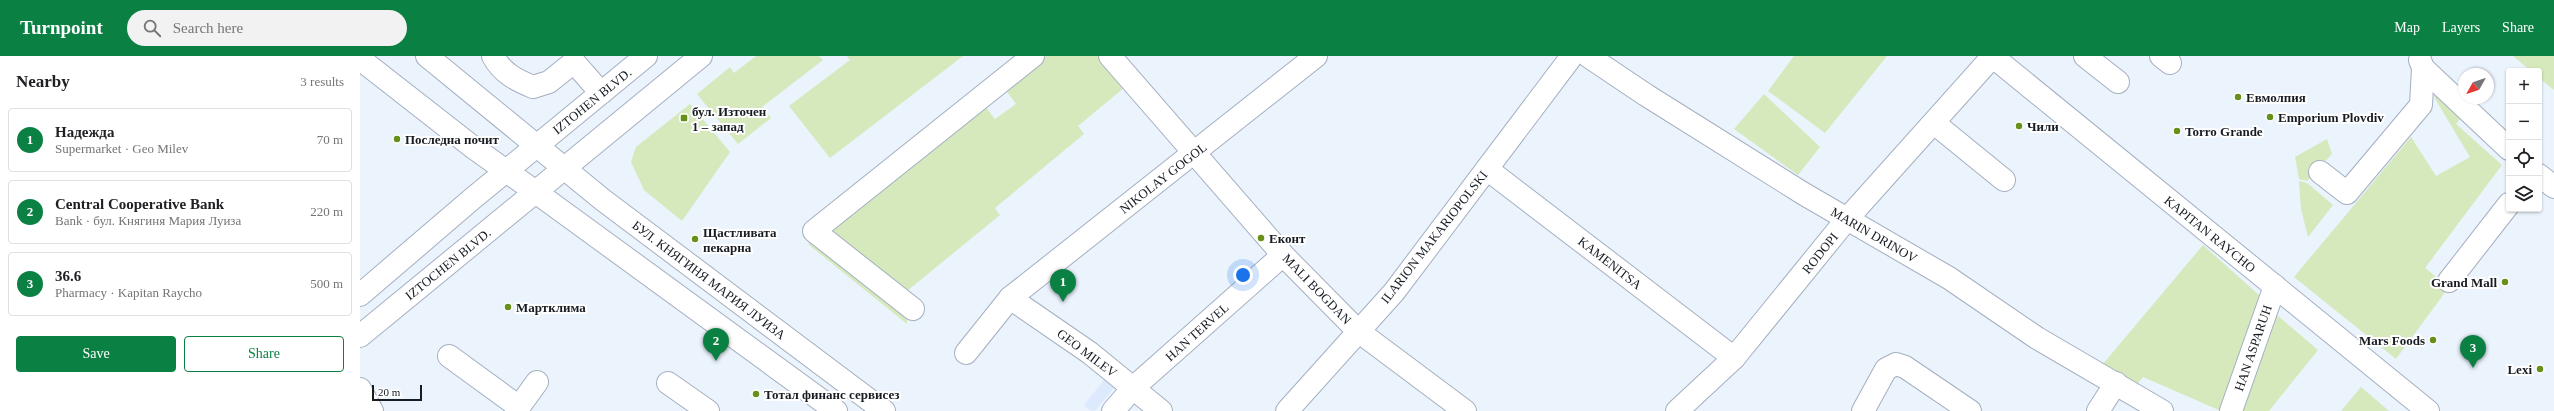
<!DOCTYPE html>
<meta charset="utf-8">
<style>
:root{--surface:#fff;--page:#f2f2f2;--text:#202124;--muted:#757577;--line:#e0e0e0;--accent:#0b8043}
body{margin:0;font-family:"Times New Roman",serif;background:var(--page);color:var(--text)}
.controls{position:absolute;right:12px;top:12px;display:grid;overflow:hidden;border-radius:4px;box-shadow:0 1px 3px #0004}
.controls button{width:36px;height:36px;display:grid;place-items:center;padding:0;border:0;border-bottom:1px solid var(--line);background:var(--surface);color:var(--text);font:20px sans-serif}
.compass{position:absolute;left:2098px;top:12px;width:36px;height:36px;border-radius:50%;background:var(--surface);box-shadow:0 1px 3px #0004;rotate:230deg}
.scale{position:absolute;left:12px;bottom:10px;width:50px;box-sizing:border-box;padding-left:4px;border:2px solid #171b22;border-top:0;font-size:11px;line-height:14px;white-space:nowrap;color:#171b22;-webkit-text-stroke:3px #fff;paint-order:stroke}
.you{position:absolute;left:883px;top:219px;width:14px;height:14px;margin:-10px;border:3px solid #fff;border-radius:50%;background:#1a73e8;box-shadow:0 0 0 6px #1a73e833}
.badge{display:grid;place-items:center;width:26px;height:26px;border-radius:50%;background:var(--accent);color:#fff;font-size:13px;font-weight:700}
.pin{position:absolute;translate:-50% -33px;filter:drop-shadow(0 1px 2px #0008)}
.pin::after{content:'';position:absolute;top:21px;width:14px;height:12px;background:inherit;clip-path:polygon(0 0,100% 0,50% 100%)}
.list{margin:0;padding:0;list-style:none}
h2{display:flex;justify-content:space-between;align-items:center;height:52px;margin:0;padding:0 16px;font-size:17px}
h2 small{font-size:13px;font-weight:400;color:var(--muted)}
.list li{display:grid;grid-template-columns:26px 1fr auto;gap:12px;align-items:center;box-sizing:border-box;height:64px;margin:0 8px 8px;padding:0 8px;border:1px solid var(--line);border-radius:4px}
.list b{display:block;font-size:15px;white-space:nowrap}
.list p{margin:0;font-size:13px;white-space:nowrap;color:var(--muted)}
.list em{font-size:13px;font-style:normal;color:var(--muted)}
.actions{display:flex;gap:8px;padding:12px 16px}
.actions a{flex:1;padding:9px 0;border:1px solid var(--accent);border-radius:4px;text-align:center;font-size:14px;color:var(--accent)}
.actions .main{background:var(--accent);color:#fff}
.icon{flex:none;width:22px;height:22px;fill:none;stroke:currentColor;stroke-width:2;stroke-linecap:round;stroke-linejoin:round}
.map{position:relative;flex:none;width:2194px;height:355px;overflow:hidden}
header{display:flex;align-items:center;gap:24px;box-sizing:border-box;height:56px;padding:0 20px;background:var(--accent);color:#fff}
header strong{font-size:19px}
nav{display:flex;gap:22px;margin-inline-start:auto;font-size:14px}
.search{width:280px;height:36px;background:var(--page);display:flex;align-items:center;gap:10px;box-sizing:border-box;padding:0 14px;border-radius:22px;color:var(--muted);font-size:15px}
main{display:flex}
aside{flex:1;background:var(--surface)}
.map>svg:first-child{display:block}
.built{fill:#ddeafe}
.green{fill:#d5e9bc}
.lines{fill:none;stroke-linecap:round;stroke-linejoin:round}
.minor-casing{stroke:#a4afc0;stroke-width:24}
.major-casing{stroke:#a4afc0;stroke-width:24}
.minor{stroke:#fff;stroke-width:22}
.major{stroke:#fff;stroke-width:22}
.poi-dot{fill:#698f1b;stroke:#fff;stroke-width:1.5}
.labels{text-anchor:middle;dominant-baseline:central;stroke-width:4;stroke-linejoin:round;paint-order:stroke}
.poi-label{font-size:13px;font-weight:bold;fill:#171b22;stroke:#fff;text-anchor:start}
.street-label{font-size:13px;fill:#171b22;stroke:#fff}
</style>
<header>
<strong>Turnpoint</strong>
<div class="search"><svg class="icon" aria-label="search" viewBox="0 0 24 24"><circle cx="10" cy="10" r="6"/><path d="M15 15l6 6"/></svg>Search here</div>
<nav><a>Map</a><a>Layers</a><a>Share</a></nav>
</header>
<main>
<aside>
<h2>Nearby<small>3 results</small></h2>
<ul class="list">
<li><span class="badge">1</span><div><b>Надежда</b><p>Supermarket · Geo Milev</p></div><em>70 m</em></li>
<li><span class="badge">2</span><div><b>Central Cooperative Bank</b><p>Bank · бул. Княгиня Мария Луиза</p></div><em>220 m</em></li>
<li><span class="badge">3</span><div><b>36.6</b><p>Pharmacy · Kapitan Raycho</p></div><em>500 m</em></li>
</ul>
<div class="actions"><a class="main">Save</a><a>Share</a></div>
</aside>
<div class="map">
<svg width="2194" height="355" viewBox="0 0 2194 355">
<rect width="100%" height="100%" fill="#ebf3fd"/>
<polygon class="built" points="748,319 758,327 735,355 731,355 724,349"/>
<g class="green">
<polygon points="396,0 459,0 463,4 402,51 411,62 378,88 337,38 370,11 374,17"/>
<polygon points="487,0 603,0 470,102 429,50 490,4"/>
<polygon points="686,0 739,0 765,31 718,70 724,78 635,152 640,159 547,235 547,268 448,188 624,49 635,63 656,48 645,33"/>
<polygon points="1434,0 1527,0 1465,77 1408,35"/>
<polygon points="2153,0 2194,0 2194,34 2179,22 2179,15 2171,15"/>
<polygon points="2080,34 2105,56 2096,68 2142,109 2065,212 2089,231 2036,303 1934,221 2051,81 2076,120 2110,101 2074,41"/>
<polygon points="1404,38 1460,91 1438,119 1374,73"/>
<polygon points="330,48 370,96 322,165 284,134 271,106 276,91"/>
<polygon points="1967,83 1972,98 1947,125 1939,123 1935,101"/>
<polygon points="1939,125 1947,127 1973,149 1948,181 1941,153"/>
<polygon points="1843,189 1900,240 1861,355 1783,321 1773,333 1738,314"/>
<polygon points="1910,253 1958,294 1909,355 1876,355"/>
<polygon points="2001,331 2029,355 1981,355"/>
</g>
<g class="lines">
<defs>
<g id="minor">
<path d="M133,0c9,17 23,24 40,31l16,-5 25,-20 27,31"/>
<polyline points="750,0 923,199 998,275 1105,355"/>
<polyline points="1228,0 1286,39 1444,138 1589,222 1677,282 1802,355"/>
<polyline points="1632,0 2068,355"/>
<polyline points="1725,0 1758,26"/>
<polyline points="1801,0 1810,7"/>
<polyline points="2060,4 2063,12 2149,93"/>
<polyline points="1574,67 1644,124"/>
<polyline points="1127,113 1374,302"/>
<polyline points="1960,116 1987,137 2061,49 2063,12"/>
<polyline points="2179,119 2194,131"/>
<polyline points="2089,225 2149,148"/>
<polyline points="650,242 730,297 801,355"/>
<polyline points="553,253 454,175 673,0"/>
<polyline points="606,297 650,242 956,0"/>
<polyline points="89,300 159,351"/>
<polyline points="308,327 348,355"/>
<polyline points="0,333 12,355"/>
<polyline points="156,355 177,326"/>
<polyline points="753,355 773,332 923,199"/>
<polyline points="927,355 1034,236 1212,0"/>
<polyline points="1317,355 1374,302 1487,163 1633,0"/>
<polyline points="1503,355 1526,313 1536,308 1545,311 1610,355"/>
<polyline points="1738,355 1756,327"/>
<polyline points="1871,355 1915,230"/>
</g>
<g id="major">
<polyline points="67,0 243,144 524,355"/>
<polyline points="0,3 114,92 177,137 476,355"/>
<polyline points="0,239 112,143 286,0"/>
<polyline points="0,280 341,0"/>
</g>
</defs>
<use href="#minor" class="minor-casing"/>
<use href="#major" class="major-casing"/>
<use href="#minor" class="minor"/>
<use href="#major" class="major"/>
</g>
<g class="poi-dot">
<circle cx="1878" cy="41" r="4"/>
<circle cx="1910" cy="61" r="4"/>
<rect x="320" y="58" width="8" height="8" rx="2"/>
<circle cx="1659" cy="70" r="4"/>
<circle cx="1817" cy="75" r="4"/>
<circle cx="37" cy="83" r="4"/>
<circle cx="901" cy="182" r="4"/>
<circle cx="335" cy="183" r="4"/>
<circle cx="2145" cy="226" r="4"/>
<circle cx="148" cy="251" r="4"/>
<circle cx="2073" cy="284" r="4"/>
<circle cx="2180" cy="313" r="4"/>
<circle cx="396" cy="338" r="4"/>
</g>
<g class="labels">
<g class="poi-label">
<text x="1886" y="41">Евмолпия</text>
<text x="332" y="55">бул. Източен<tspan x="332" dy="15">1 – запад</tspan></text>
<text x="1918" y="61">Emporium Plovdiv</text>
<text x="1667" y="70">Чили</text>
<text x="1825" y="75">Torro Grande</text>
<text x="45" y="83">Последна почит</text>
<text x="343" y="176">Щастливата<tspan x="343" dy="15">пекарна</tspan></text>
<text x="909" y="182">Еконт</text>
<text x="2137" y="226" text-anchor="end">Grand Mall</text>
<text x="156" y="251">Мартклима</text>
<text x="2065" y="284" text-anchor="end">Mars Foods</text>
<text x="2172" y="313" text-anchor="end">Lexi</text>
<text x="404" y="338">Тотал финанс сервисез</text>
</g>
<g class="street-label">
<text transform="translate(232 45) rotate(-39)">IZTOHEN BLVD.</text>
<text transform="translate(803 122) rotate(-38)">NIKOLAY GOGOL</text>
<text transform="translate(1850 178) rotate(39)">KAPITAN RAYCHO</text>
<text transform="translate(1514 179) rotate(30)">MARIN DRINOV</text>
<text transform="translate(1074 181) rotate(-52)">ILARION MAKARIOPOLSKI</text>
<text transform="translate(1460 197) rotate(-51)">RODOPI</text>
<text transform="translate(1250 207) rotate(38)">KAMENITSA</text>
<text transform="translate(88 208) rotate(-39)">IZTOCHEN BLVD.</text>
<text transform="translate(349 224) rotate(37)">БУЛ. КНЯГИНЯ МАРИЯ ЛУИЗА</text>
<text transform="translate(957 233) rotate(46)">MALI BOGDAN</text>
<text transform="translate(837 276) rotate(-42)">HAN TERVEL</text>
<text transform="translate(1893 292) rotate(-71)">HAN ASPARUH</text>
<text transform="translate(727 297) rotate(37)">GEO MILEV</text>
</g>
</g>
</svg>
<div class="controls">
<button>+</button>
<button>−</button>
<button><svg class="icon" aria-label="locate" viewBox="0 0 24 24"><circle cx="12" cy="12" r="6"/><path d="M12 2v4M12 18v4M2 12h4M18 12h4"/></svg></button>
<button><svg class="icon" aria-label="layers" viewBox="0 0 24 24"><path d="M12 4l9 5-9 5-9-5zM3 14l9 5 9-5"/></svg></button>
</div>
<svg class="compass" viewBox="-18 -18 36 36"><path d="M0-13l5 13h-10z" fill="#e53935"/><path d="M0 13l5-13h-10z" fill="#757577"/></svg>
<div class="scale">20 m</div>
<div class="you"></div>
<div class="pin badge" style="left:703px;top:246px">1</div>
<div class="pin badge" style="left:356px;top:305px">2</div>
<div class="pin badge" style="left:2113px;top:312px">3</div>
</div>
</main>
